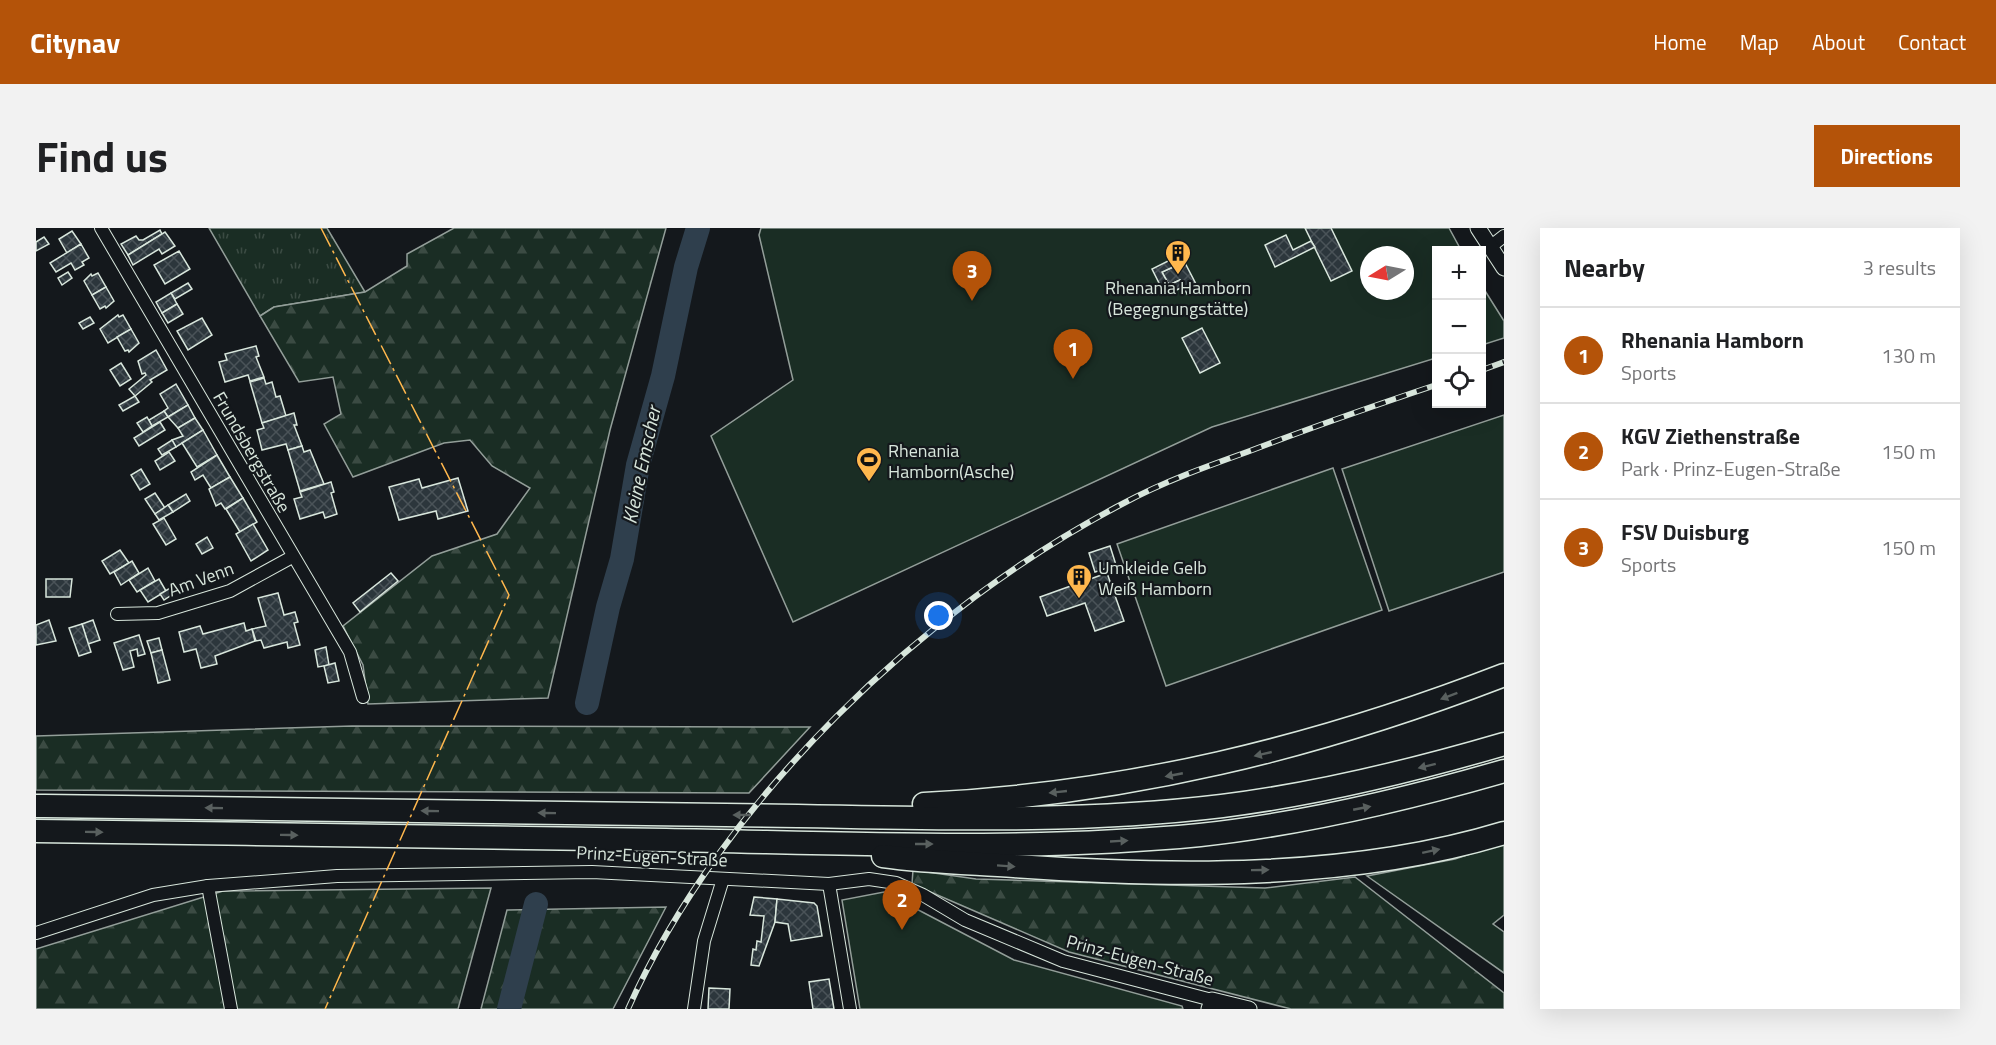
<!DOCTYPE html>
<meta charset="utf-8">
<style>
:root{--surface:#fff;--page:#f2f2f2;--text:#202124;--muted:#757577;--line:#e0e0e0;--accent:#b45309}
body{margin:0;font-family:"Titillium Web",sans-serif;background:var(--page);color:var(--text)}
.controls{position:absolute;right:18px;top:18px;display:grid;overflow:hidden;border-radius:0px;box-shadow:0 6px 24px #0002}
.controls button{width:54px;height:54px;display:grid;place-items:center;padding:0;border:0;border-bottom:2px solid var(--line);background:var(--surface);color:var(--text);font:30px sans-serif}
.compass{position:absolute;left:1324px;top:18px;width:54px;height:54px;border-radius:50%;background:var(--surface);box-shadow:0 6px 24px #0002;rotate:260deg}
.you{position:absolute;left:903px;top:388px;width:21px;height:21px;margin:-15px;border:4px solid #fff;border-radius:50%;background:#1a73e8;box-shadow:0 0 0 9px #1a73e833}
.badge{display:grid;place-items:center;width:39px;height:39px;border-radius:50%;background:var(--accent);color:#fff;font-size:20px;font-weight:700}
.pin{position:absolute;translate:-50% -50px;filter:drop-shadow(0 2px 3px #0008)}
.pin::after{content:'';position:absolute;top:32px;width:21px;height:18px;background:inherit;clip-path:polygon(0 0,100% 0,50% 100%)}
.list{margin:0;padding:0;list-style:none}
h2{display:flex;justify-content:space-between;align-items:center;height:78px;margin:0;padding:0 24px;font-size:26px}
h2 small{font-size:20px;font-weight:400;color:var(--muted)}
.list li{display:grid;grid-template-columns:39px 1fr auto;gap:18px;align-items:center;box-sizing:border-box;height:96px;padding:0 24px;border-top:2px solid var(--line)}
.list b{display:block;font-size:22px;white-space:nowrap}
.list p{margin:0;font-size:20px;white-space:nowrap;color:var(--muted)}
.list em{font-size:20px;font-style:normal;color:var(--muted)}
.icon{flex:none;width:33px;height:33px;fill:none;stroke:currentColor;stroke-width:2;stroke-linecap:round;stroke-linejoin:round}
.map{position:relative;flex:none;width:1468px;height:781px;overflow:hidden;border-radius:0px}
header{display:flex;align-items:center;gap:36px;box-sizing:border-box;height:84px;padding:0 30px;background:var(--accent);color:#fff}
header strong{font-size:28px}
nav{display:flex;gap:33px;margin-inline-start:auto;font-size:21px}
.intro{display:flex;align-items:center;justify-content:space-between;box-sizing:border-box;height:144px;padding:0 36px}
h1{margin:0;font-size:42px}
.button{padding:15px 27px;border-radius:0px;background:var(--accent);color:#fff;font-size:21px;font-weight:700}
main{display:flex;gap:36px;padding:0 36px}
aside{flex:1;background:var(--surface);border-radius:0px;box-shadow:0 6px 24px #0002}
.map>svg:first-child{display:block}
.grass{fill:url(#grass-tufts);stroke:#939e99;stroke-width:1.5}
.forest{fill:url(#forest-firs);stroke:#939e99;stroke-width:1.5}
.green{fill:#1a2d24;stroke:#939e99;stroke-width:1.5;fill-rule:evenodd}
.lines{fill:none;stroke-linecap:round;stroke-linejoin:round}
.river{stroke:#2f3f4d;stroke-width:24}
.building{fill:url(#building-cross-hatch);stroke:#d8e6dc;stroke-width:1.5}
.minor-casing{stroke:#d8e6dc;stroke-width:14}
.tertiary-casing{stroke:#d8e6dc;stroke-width:17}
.motorway-casing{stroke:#d8e6dc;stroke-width:25}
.minor{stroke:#14181c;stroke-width:12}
.tertiary{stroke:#14181c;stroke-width:15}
.motorway{stroke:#14181c;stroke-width:22}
.rail-casing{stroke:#d8e6dc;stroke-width:6}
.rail{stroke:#14181c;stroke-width:4;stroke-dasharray:11;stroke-linecap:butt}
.power{stroke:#ffb74d;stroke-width:1.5;stroke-dasharray:21 4.5 3 4.5;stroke-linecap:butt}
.oneway{fill:#59605f}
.labels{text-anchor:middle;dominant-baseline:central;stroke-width:4.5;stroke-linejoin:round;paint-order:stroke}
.poi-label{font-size:18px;fill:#d8e6dc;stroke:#14181c;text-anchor:start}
.street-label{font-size:18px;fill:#d8e6dc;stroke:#14181c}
.water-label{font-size:20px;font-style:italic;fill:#d8e6dc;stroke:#14181c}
</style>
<header>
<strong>Citynav</strong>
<nav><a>Home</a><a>Map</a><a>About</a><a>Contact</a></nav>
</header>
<div class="intro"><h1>Find us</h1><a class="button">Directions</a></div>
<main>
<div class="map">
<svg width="1468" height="781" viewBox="0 0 1468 781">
<defs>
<pattern id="grass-tufts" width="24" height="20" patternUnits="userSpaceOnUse" patternTransform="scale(1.5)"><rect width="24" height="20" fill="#1a2d24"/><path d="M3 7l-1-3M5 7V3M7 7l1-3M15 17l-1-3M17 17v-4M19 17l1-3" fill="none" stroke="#3b4b43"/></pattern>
<pattern id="forest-firs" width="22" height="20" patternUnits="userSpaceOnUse" patternTransform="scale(1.5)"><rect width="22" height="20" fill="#1a2d24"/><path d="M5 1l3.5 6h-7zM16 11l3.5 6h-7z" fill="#3b4b43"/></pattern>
<pattern id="building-cross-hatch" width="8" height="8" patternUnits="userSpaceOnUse" patternTransform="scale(1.5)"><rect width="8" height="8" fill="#2c363c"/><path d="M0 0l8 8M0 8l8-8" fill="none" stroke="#4a5358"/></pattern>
</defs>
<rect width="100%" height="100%" fill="#14181c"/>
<polygon class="grass" points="173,0 291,0 329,64 238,79 224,88"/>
<g class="forest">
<polygon points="418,0 630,0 574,202 512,470 332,476 327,437 307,398 396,328 461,306 494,260 456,238 434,212 408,215 317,249 288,196 305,186 297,149 263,154 224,88 238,79 329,64 371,38 371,26"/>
<polygon points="316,498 774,499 713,565 0,562 0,508"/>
<polygon points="877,642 940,651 1229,660 1319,649 1468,765 1468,781 1255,781 1033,724 876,656"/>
<polygon points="455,660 422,781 0,781 0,721 187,663"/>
<polygon points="630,679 577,781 445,781 471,682"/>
</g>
<g class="green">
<path d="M725,0h688l12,22h-25v108l-224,69 -419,195 -82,-186 82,-56 -34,-145zM1333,27h36v36h-36z"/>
<polygon points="1446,58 1468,93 1468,110 1446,117"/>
<polygon points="1468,187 1468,344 1353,383 1306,241"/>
<polygon points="1297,240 1346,382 1130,458 1081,316"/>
<polygon points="1468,615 1468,687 1457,696 1468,704 1468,745 1331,648 1419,631"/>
<polygon points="848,664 978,732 1146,778 1147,781 824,781 806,672"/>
</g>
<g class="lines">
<g class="river">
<polyline points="551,475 572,379 586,331 602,237 627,148 650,39 662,0"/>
<polyline points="473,781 500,676"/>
</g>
</g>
<g class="building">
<polygon points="1269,0 1295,0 1316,43 1295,53"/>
<polygon points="124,2 126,6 92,27 85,16 100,8 103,12 107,12"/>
<polygon points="36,3 45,16 31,25 23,11"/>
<polygon points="129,4 139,18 126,26 123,21 97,37 92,27"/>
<polygon points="1250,7 1257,22 1275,13 1279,19 1239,39 1229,17"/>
<polygon points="8,9 13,16 0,23 0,14"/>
<polygon points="45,16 53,30 46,34 48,37 39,42 35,35 20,44 14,35"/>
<polygon points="143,23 154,41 129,56 118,37"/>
<polygon points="1139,31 1142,36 1148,33 1162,60 1151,66 1144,52 1133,57 1126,44 1137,39 1135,33"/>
<polygon points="1134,32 1137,39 1126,44 1133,57 1144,52 1147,59 1129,67 1116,41"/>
<polygon points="32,44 36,50 26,57 22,50"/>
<polygon points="62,45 70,59 56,67 48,53 55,46 56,48"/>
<polygon points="152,55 156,61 139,71 135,65"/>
<polygon points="70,59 78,73 70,80 69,78 64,81 56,67"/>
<polygon points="135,65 141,76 126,85 120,74"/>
<polygon points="141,76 147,86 132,95 126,85"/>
<polygon points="82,87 83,89 87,87 95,101 72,115 64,101"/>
<polygon points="54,89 58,95 47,101 43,95"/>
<polygon points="166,90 176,107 152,122 141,103"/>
<polygon points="1166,100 1184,135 1164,145 1146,110"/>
<polygon points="95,101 103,115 93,124 92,122 89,123 81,109"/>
<polygon points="220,118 223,128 220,129 228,149 214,153 212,147 189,154 183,134 191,132 189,126"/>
<polygon points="120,122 131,142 114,152 116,154 99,168 93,161 110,147 109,145 106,146 102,133"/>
<polygon points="85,135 95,151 84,158 74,142"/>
<polygon points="228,150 230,156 236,154 240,169 244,168 250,188 226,195 214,154"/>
<polygon points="140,156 152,177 132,189 128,183 132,180 124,166"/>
<polygon points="99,168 103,174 87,183 83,177"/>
<polygon points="152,177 159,190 142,200 132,189"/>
<polygon points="128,183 132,189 116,198 113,192"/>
<polygon points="258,185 261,197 258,197 266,218 252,222 250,216 226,222 221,202 228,200 226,195"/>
<polygon points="111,189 116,198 107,204 101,195"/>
<polygon points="159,190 167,202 140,219 136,212 147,208 142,200"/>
<polygon points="124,194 129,202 103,218 98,210"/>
<polygon points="167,202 181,227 161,239 146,215"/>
<polygon points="136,212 140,219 126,227 122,221"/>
<polygon points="266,218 268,224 274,222 288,256 264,263 252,222"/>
<polygon points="133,224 139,233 124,242 119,233"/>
<polygon points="181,227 194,249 175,260 167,247 159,252 155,244"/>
<polygon points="105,241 114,256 104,262 95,247"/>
<polygon points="194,249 207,270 189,281 185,275 180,278 173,261"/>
<polygon points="422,250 432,283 402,291 400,283 363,292 353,259 383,251 386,260"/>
<polygon points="295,254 298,264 295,265 301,286 289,290 287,284 264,291 258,271 266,269 264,264"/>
<polygon points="119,265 129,280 119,286 109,271"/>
<polygon points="150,266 154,273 137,284 132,277"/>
<polygon points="207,270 221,294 204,304 190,281"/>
<polygon points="132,277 137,284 123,292 119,286"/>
<polygon points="128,290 140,311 130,317 117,296"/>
<polygon points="217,296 232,322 215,333 200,306"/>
<polygon points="171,309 177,320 166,326 160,316"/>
<polygon points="1074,318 1080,337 1059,344 1053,325"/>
<polygon points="84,322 93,335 74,346 66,333"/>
<polygon points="96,333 103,345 85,357 78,344"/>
<polygon points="112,340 119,353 101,364 93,352"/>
<polygon points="355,345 362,353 324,384 317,375"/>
<polygon points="1071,345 1088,393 1059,403 1049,375 1011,388 1004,369"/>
<polygon points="10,351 36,351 34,369 10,369"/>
<polygon points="123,351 130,363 112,374 104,362"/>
<polygon points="136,359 140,364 128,372 124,366"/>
<polygon points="242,365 248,387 259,384 262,394 258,395 264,417 252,420 251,414 228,420 225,412 220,413 216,401 230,398 222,370"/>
<polygon points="13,392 20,413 0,417 0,397"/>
<polygon points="57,392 64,412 52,416 46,396"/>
<polygon points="208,395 210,403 216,401 219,413 179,428 181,436 165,440 160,421 148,424 143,404 164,398 167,406"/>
<polygon points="46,396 55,424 43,428 33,400"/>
<polygon points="103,407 109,426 102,428 101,421 94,423 98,439 87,442 78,415"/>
<polygon points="123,410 126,422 115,425 111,413"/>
<polygon points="290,419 293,437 282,439 279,422"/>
<polygon points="126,422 134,452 122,455 115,425"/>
<polygon points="299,435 303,453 292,455 288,438"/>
<polygon points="718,669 741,671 739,694 723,738 715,737 717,721 720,722 721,713 725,714 728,688 714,687"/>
<polygon points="741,671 778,675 781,678 786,708 755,713 752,696 739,694"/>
<polygon points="793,751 798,781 777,781 773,754"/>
<polygon points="673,760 694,761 693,781 672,781"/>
</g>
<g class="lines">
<defs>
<g id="minor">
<polyline points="65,0 314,424 327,469"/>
<polyline points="1454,19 1468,8"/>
<polyline points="81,386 122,385 194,363 256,329"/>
<polyline points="793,656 814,781"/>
<polyline points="172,658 195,781"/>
<polyline points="0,705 117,667 172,658 301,648 556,644 793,656 833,651 860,655 887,667 929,692 1027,733 1176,772"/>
<polyline points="658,781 668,713 687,651"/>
</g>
<g id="tertiary">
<polyline points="1442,0 1468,40"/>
<polyline points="1173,781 1176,772 1213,781"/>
</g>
<g id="motorway">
<path d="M888,576c203,-10 391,-56 580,-129"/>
<path d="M0,578c230,3 460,7 689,9 166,1 332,11 497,-9 96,-12 190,-35 282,-62"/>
<path d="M0,603c210,3 420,5 630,9 178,3 357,12 534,-5 103,-11 204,-35 304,-64"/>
<path d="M847,628c43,6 87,7 131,10 159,11 336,14 490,-33"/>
</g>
</defs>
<use href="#minor" class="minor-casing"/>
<use href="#tertiary" class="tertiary-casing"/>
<use href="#motorway" class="motorway-casing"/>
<use href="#minor" class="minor"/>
<use href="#tertiary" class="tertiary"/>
<use href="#motorway" class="motorway"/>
<defs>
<g id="rail">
<polyline points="1446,142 1468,134"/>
<path d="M592,781c93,-208 296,-402 496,-506 39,-21 81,-36 123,-51 63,-24 126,-46 189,-67"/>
</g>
</defs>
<use href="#rail" class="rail-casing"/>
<use href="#rail" class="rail"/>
<polyline class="power" points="285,0 473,367 289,781"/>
</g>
<defs><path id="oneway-solid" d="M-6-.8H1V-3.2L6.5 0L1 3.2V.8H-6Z" transform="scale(1.5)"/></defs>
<g class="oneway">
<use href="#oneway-solid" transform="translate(1413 468) rotate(159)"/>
<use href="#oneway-solid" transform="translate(1227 526) rotate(167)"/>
<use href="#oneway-solid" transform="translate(1391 538) rotate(166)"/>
<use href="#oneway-solid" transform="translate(1138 547) rotate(169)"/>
<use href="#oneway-solid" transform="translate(1022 564) rotate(174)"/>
<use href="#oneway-solid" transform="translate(178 580) rotate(-179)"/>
<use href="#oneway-solid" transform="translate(1326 580) rotate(-11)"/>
<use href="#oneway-solid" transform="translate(394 583) rotate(-179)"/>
<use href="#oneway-solid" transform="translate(511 585) rotate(-179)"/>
<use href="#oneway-solid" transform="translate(706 587) rotate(-180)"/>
<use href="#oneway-solid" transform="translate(58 604) rotate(1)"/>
<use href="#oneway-solid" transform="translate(253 607) rotate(1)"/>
<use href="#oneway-solid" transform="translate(1083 613) rotate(-3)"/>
<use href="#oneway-solid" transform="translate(888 616)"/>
<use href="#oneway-solid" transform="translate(1395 623) rotate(-12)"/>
<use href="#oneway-solid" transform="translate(970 638) rotate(4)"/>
<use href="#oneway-solid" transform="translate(1224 642) rotate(-1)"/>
</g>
<defs>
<symbol id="building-pin" viewBox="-11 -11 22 30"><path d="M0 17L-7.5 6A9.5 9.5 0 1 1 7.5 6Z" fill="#ffb74d" stroke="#14181c"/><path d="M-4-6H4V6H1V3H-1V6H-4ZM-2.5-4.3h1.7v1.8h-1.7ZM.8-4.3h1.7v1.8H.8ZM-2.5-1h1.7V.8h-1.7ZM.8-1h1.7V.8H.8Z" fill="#111"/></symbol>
<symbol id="stadium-pin" viewBox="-11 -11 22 30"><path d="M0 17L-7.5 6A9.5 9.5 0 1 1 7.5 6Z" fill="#ffb74d" stroke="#14181c"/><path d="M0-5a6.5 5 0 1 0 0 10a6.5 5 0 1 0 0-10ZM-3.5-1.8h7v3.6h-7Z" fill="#111"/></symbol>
</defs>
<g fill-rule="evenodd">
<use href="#building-pin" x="1127" y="10" width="30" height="40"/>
<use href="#stadium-pin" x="818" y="217" width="30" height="40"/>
<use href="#building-pin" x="1028" y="334" width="30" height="40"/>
</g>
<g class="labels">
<g class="poi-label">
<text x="1142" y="59" text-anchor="middle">Rhenania Hamborn<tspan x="1142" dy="21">(Begegnungstätte)</tspan></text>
<text x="852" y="222">Rhenania<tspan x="852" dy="21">Hamborn(Asche)</tspan></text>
<text x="1062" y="339">Umkleide Gelb<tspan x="1062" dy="21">Weiß Hamborn</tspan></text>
</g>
<g class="street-label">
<text transform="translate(216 224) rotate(60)">Frundsbergstraße</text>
<text transform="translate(165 351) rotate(-20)">Am Venn</text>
<text transform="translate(616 628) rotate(3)">Prinz-Eugen-Straße</text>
<text transform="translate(1104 732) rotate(15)">Prinz-Eugen-Straße</text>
</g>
<g class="water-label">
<text transform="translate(605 237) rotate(-78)">Kleine Emscher</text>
</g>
</g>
</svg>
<div class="controls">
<button>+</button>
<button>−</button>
<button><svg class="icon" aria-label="locate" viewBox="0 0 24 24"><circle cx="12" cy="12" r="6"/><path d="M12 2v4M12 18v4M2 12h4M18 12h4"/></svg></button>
</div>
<svg class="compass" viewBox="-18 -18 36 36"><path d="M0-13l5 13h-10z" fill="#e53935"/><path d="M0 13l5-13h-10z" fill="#757577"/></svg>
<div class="you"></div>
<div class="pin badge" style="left:1037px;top:151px">1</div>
<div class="pin badge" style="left:866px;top:702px">2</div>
<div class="pin badge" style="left:936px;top:73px">3</div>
</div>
<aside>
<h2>Nearby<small>3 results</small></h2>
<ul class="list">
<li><span class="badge">1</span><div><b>Rhenania Hamborn</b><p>Sports</p></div><em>130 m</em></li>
<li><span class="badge">2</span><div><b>KGV Ziethenstraße</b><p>Park · Prinz-Eugen-Straße</p></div><em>150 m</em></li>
<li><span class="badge">3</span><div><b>FSV Duisburg</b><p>Sports</p></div><em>150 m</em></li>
</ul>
</aside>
</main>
